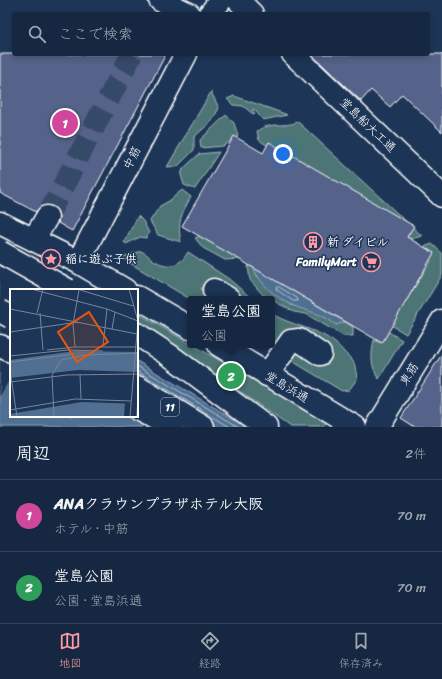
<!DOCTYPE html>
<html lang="ja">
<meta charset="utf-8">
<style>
:root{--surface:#162841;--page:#1f3048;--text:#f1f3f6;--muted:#9ea6b1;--line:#35445a;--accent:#ff9aa2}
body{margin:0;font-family:Sriracha,"Klee One",sans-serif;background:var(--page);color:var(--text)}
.you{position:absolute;left:283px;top:154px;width:14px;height:14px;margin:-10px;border:3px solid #fff;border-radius:50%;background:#1a73e8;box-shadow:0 0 0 6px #1a73e833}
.badge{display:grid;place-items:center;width:26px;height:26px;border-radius:50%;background:var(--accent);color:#fff;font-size:13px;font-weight:700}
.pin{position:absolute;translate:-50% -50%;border:2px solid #fff;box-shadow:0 1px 4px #0006}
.popup{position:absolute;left:187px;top:296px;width:88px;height:52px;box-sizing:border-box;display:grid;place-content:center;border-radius:4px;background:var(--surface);filter:drop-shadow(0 1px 3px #0005);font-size:13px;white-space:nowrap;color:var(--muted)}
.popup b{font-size:15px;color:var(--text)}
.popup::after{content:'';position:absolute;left:50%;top:100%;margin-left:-8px;border:8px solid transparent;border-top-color:var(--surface)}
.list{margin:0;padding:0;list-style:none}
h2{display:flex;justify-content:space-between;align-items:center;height:52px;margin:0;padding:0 16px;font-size:17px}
h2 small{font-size:13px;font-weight:400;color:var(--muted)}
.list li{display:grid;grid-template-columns:26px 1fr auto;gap:12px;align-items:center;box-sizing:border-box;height:72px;padding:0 16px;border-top:1px solid var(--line)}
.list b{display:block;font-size:15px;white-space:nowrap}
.list p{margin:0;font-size:13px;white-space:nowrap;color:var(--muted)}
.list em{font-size:13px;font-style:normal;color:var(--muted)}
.icon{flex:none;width:22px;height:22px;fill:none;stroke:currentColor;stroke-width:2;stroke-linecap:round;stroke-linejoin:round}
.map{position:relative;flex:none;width:442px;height:427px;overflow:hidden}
.search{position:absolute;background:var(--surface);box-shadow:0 2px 6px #0003;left:12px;right:12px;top:12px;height:44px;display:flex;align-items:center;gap:10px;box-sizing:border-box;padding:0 14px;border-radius:4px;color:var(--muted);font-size:15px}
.sheet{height:196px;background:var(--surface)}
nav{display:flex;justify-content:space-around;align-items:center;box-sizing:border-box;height:56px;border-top:1px solid var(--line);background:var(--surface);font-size:11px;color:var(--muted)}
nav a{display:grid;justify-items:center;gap:2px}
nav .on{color:var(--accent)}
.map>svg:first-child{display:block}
.green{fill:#4e7476;stroke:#a6baba}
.water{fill:#506f92;stroke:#96a9be}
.pier{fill:#1d3557}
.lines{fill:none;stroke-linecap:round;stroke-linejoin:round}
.shore{stroke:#b9c5d3;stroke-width:1}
.building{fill:#546289;stroke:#fff}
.minor-tunnel{stroke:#344968;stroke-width:22;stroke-dasharray:22 11;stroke-linecap:butt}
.minor-casing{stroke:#fff;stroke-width:25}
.highway-casing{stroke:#fff;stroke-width:25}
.minor{stroke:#1d3557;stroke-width:22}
.highway{stroke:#1d3557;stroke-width:22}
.highway-bridge-casing{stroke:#fff;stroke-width:25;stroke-linecap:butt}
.highway-bridge{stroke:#1d3557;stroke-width:22}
.labels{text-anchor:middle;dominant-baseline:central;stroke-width:3;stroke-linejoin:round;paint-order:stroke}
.shield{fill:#1d3557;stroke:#bbc2cd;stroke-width:1}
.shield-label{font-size:11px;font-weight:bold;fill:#fff}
.street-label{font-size:12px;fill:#fff;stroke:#1d3557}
.poi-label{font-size:12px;font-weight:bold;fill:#fff;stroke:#1d3557;text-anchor:start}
.inset-road{fill:none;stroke:#77869a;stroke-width:1}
.view{fill:#e8590c;fill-opacity:0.15;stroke:#e8590c;stroke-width:2}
.inset-edge{fill:none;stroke:#fff;stroke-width:2}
</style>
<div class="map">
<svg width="442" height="427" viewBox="0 0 442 427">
<rect width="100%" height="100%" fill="#1d3557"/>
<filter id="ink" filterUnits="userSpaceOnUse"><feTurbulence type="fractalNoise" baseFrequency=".025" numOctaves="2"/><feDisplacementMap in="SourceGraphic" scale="8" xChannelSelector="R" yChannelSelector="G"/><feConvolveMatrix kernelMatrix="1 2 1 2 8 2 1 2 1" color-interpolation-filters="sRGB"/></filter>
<g filter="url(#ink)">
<g class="green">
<polygon points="211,92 219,108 212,121 194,137 194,150 178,166 167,167"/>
<polygon points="234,96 285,114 287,115 263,120 254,109 252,110 255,113 253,114 243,106 233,105 227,99"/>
<polygon points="226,115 234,123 238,136 223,146 201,148 200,140"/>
<path d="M298,122l124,114 -11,3 -11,-6 -141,-93 -2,-9c14,-10 26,-3 41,-9z"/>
<polygon points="219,152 195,189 184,185 181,175 183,169 199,154"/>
<path d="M182,190l9,7c-10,17 -14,26 -10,45l-23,-7 -8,-14 10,-15 9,-5z"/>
<polygon points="138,216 143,221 149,233 146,238 140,237 126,244 124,242"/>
<polygon points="200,236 240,259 225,260 203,248 195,238"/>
<polygon points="432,244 442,253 442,275 406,334 391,325 431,261 418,253 424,247"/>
<path d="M141,251c6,2 10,9 16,11 13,7 25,2 31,-10l41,27 23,20h-9l-22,-14 -4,14h-27l-67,-40v-2z"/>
<polygon points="248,266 253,267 257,276 291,305 318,313 336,324 345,322 353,327 353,336 343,336 306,314 294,312 263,295 250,280"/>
<polygon points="137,313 327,422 324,427 290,427 200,363 137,322"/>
<path d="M272,314c24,14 54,15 72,38 3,3 8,7 10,11 2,5 2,11 3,16l-8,11 -7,1 -55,-33 8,-12 20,13 5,-5 2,-7 -17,-11 -12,-4c-9,4 -13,10 -18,18l-9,-5h6z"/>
<path d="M387,331l15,9 -23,39c-9,-13 -8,-24 -5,-39l6,3z"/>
</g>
<g class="water">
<path d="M253,267l92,55 -9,3c-17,-14 -27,-12 -44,-20 -17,-8 -32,-21 -39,-38z"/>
<polygon points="0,282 11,290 11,416 137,416 137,361 247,427 0,427"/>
</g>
<polygon class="pier" points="0,280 16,290 11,290 11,377 0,396"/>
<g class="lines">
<g class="shore">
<polygon points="279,287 297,298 298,301 293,301 277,290 276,288"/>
<polyline points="137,366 239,427"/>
<polyline points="137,371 230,427"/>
</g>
</g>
<g class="building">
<polygon points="0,54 166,54 72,231 58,223 59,218 58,211 53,206 47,205 41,206 36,212 0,193"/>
<polygon points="311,54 442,54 442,132 402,94 390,107 371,90 361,101"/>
<polygon points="234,136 263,153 269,142 414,226 407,237 434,253 382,343 182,226"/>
<polygon points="442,354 442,427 415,427 401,418"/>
</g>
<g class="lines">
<polyline class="minor-tunnel" points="47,217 132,54"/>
<defs>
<g id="minor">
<polyline points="160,0 189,14"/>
<polyline points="238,0 252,14"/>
<polyline points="210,14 221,0"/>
<polyline points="293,54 442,196"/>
<polyline points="0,223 78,262 125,290"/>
<polyline points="34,239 47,217"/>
<polyline points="78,262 186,54"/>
<polyline points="214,290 229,299"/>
<polyline points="137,297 190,328"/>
<polyline points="219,345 355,427"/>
<polyline points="267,375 291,341 299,340 320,354"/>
<polyline points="377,427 442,321"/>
</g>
<g id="highway">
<polyline points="137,334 172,357 266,427"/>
<polyline points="0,346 11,351"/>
<polyline points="137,387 203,427"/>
<polyline points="137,409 172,427"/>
</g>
</defs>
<use href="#minor" class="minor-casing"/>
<use href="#highway" class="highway-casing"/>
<use href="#minor" class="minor"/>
<use href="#highway" class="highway"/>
<defs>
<g id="highway-bridge">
<polyline points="0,252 68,290"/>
<polyline points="0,311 11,317"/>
</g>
</defs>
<use href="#highway-bridge" class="highway-bridge-casing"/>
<use href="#highway-bridge" class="highway-bridge"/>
</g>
</g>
<defs>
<symbol id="building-ring" viewBox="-11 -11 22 22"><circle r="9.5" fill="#1d3557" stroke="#ff9aa2" stroke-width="1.5"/><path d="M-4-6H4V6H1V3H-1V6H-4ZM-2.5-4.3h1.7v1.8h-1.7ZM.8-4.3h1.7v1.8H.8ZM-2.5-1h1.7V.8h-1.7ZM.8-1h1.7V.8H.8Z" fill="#ff9aa2"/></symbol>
<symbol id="sight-ring" viewBox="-11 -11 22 22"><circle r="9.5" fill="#1d3557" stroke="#ff9aa2" stroke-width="1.5"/><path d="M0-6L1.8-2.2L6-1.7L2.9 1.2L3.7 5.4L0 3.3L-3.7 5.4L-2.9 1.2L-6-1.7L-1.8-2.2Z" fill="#ff9aa2"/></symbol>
<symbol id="supermarket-ring" viewBox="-11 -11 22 22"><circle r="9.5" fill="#1d3557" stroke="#ff9aa2" stroke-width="1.5"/><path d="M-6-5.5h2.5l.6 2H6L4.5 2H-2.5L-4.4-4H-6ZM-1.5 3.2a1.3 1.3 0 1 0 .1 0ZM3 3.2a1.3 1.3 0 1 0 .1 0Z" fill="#ff9aa2"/></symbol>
</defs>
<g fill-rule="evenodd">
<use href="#building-ring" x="302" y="231" width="22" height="22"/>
<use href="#sight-ring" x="40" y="248" width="22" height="22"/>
<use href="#supermarket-ring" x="360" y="251" width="22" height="22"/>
</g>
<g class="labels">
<rect class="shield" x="161" y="398" width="18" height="18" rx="3"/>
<g class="shield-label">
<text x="170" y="407">11</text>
</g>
<g class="street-label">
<text transform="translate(368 125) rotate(44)">堂島船大工通</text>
<text transform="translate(132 158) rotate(-63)">中筋</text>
<text transform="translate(409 374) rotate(-58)">東筋</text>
<text transform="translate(287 387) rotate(31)">堂島浜通</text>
</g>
<g class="poi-label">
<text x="327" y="242">新 ダイビル</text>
<text x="65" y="259">稲に遊ぶ子供</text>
<text x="357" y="262" text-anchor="end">FamilyMart</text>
</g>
</g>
<g transform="translate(10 289)">
<rect width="128" height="128" fill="#1d3557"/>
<path d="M65,62l63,1v20l-60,-2 -68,8v-18zM72,113l56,2v13h-128v-3z" fill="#506f92"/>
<path d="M115,114l12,1 -1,13h-12z" fill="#1d3557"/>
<path class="inset-road" d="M21,0l76,20 31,12M67,0l56,17M119,0l9,32 -8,96M0,20l127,25M27,24l6,-24M30,24l3,37M102,40l3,-17M0,43l68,-10M93,57l4,-37M65,58l-2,-23 6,-34M37,61l28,-3h61M0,67l58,-6 35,1M0,73l64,-8M0,81l7,47M70,85l1,25M0,93l57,-7 71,-1M0,121l65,-11 56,2M44,128l-2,-42 9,-15 25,-5 52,-2"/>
<path class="view" d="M79,23l19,30 -31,20 -19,-30z"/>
<rect width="128" height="128" class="inset-edge"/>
</g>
</svg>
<div class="you"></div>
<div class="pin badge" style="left:65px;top:123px;background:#d1479c">1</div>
<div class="pin badge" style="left:231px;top:376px;background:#2e9e5b">2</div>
<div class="popup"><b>堂島公園</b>公園</div>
<div class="search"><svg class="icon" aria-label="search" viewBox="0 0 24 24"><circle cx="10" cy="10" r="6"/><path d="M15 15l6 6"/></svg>ここで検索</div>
</div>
<section class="sheet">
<h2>周辺<small>2件</small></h2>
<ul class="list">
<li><span class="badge" style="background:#d1479c">1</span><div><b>ANAクラウンプラザホテル大阪</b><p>ホテル · 中筋</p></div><em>70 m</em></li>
<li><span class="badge" style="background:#2e9e5b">2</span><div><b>堂島公園</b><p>公園 · 堂島浜通</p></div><em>70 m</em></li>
</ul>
</section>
<nav>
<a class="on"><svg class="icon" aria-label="map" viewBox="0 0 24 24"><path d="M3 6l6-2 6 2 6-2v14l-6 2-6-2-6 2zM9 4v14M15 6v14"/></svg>地図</a>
<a><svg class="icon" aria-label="directions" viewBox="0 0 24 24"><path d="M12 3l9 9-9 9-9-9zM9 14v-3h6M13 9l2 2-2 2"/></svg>経路</a>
<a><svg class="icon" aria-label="saved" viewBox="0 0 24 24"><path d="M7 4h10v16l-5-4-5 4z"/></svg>保存済み</a>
</nav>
